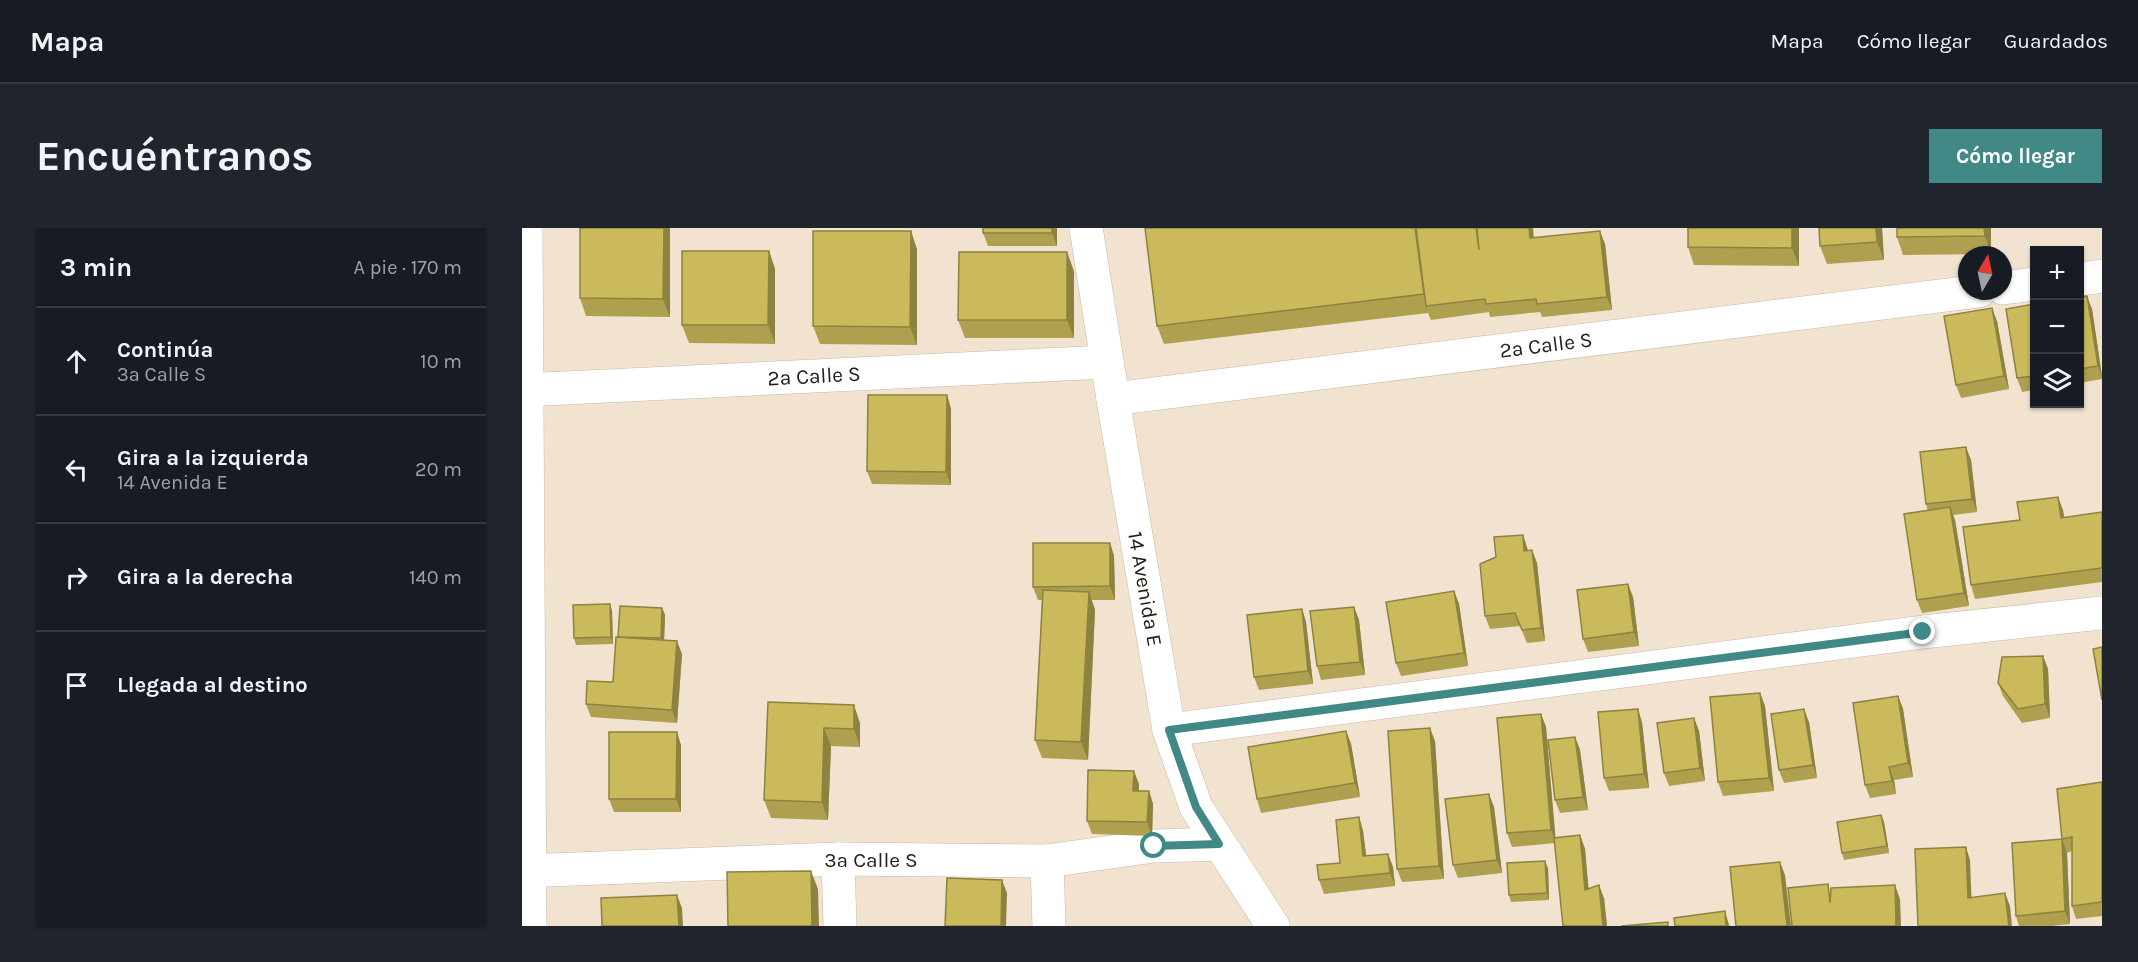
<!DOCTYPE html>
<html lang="es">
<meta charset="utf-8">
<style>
:root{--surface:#171b24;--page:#20242c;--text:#f1f3f6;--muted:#9ea1a6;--line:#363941;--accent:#418987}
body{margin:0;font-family:Karla,sans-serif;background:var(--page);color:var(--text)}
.controls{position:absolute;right:18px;top:18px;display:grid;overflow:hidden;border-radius:0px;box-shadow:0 2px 4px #0004}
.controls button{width:54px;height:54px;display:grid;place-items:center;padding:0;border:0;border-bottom:2px solid var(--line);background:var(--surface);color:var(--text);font:30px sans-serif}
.compass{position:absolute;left:1436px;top:18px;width:54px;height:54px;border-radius:50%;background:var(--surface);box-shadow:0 2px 4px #0004;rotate:9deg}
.stop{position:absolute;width:18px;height:18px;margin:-14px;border:4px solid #418987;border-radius:50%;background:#fff}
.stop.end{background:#418987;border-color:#fff;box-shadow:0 2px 6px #0008}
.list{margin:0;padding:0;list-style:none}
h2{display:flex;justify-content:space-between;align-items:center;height:78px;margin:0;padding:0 24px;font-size:26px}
h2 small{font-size:20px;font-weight:400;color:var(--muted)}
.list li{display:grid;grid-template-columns:39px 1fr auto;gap:18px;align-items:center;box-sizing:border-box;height:108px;padding:0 24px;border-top:2px solid var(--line)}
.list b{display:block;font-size:22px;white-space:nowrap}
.list p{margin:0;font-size:20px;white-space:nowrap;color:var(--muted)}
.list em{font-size:20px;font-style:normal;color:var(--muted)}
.icon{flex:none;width:33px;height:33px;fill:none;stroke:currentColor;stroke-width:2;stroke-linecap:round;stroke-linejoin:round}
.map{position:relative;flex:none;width:1580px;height:698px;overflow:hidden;border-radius:0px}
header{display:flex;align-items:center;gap:36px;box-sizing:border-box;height:84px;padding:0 30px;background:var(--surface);border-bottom:2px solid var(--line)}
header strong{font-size:28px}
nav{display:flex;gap:33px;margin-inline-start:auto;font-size:21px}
.intro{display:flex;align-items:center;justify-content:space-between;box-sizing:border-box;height:144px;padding:0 36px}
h1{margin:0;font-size:42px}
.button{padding:15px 27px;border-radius:0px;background:var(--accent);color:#fff;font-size:21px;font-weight:700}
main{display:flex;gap:36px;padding:0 36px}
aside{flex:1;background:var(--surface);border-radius:0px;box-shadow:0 2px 4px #0004}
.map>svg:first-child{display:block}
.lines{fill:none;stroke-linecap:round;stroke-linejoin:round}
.minor-casing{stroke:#c7b9a6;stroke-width:34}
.minor{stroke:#fff;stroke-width:33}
.wall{fill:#aea04e}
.shaded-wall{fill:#8d8240}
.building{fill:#caba5b;stroke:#8d8240;stroke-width:1.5}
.route{stroke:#418987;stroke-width:8}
.labels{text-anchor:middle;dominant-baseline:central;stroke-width:6;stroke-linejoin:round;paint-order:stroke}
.street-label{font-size:21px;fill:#252019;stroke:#fff}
</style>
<header>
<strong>Mapa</strong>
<nav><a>Mapa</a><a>Cómo llegar</a><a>Guardados</a></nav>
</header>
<div class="intro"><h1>Encuéntranos</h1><a class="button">Cómo llegar</a></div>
<main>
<aside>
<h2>3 min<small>A pie · 170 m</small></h2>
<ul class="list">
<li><svg class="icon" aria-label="ahead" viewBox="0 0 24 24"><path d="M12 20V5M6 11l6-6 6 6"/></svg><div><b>Continúa</b><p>3a Calle S</p></div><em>10 m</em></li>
<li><svg class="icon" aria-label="left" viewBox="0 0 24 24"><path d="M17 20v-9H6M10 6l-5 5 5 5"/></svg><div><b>Gira a la izquierda</b><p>14 Avenida E</p></div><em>20 m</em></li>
<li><svg class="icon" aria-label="right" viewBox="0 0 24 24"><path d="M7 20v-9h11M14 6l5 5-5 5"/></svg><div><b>Gira a la derecha</b></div><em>140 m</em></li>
<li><svg class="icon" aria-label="arrive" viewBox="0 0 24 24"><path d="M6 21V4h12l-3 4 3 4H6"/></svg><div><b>Llegada al destino</b></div></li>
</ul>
</aside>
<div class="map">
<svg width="1580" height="698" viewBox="0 0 1580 698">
<rect width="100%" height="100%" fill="#f1e3cf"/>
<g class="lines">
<defs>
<g id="minor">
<polyline points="4,0 8,698"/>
<polyline points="564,0 591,171 647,502 674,579 751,698"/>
<polyline points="1558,51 1580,48"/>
<polyline points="1481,60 1512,56"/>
<polyline points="0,162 585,134"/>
<polyline points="591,171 1457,63"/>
<polyline points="647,502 1401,404 1580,385"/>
<polyline points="316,631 318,698"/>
<polyline points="525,633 527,698"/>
<polyline points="0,643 316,631 525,633 632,618 697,616"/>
</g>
</defs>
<use href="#minor" class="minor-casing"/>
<use href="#minor" class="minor"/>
</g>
<g class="wall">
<polygon points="58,0 148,0 148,89 64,88 58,70"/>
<polygon points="461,0 535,0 535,18 466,18 461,5"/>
<polygon points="623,0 1011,0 1011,10 1083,16 1090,82 1020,89 1018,84 968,89 967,84 909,92 906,85 642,116 635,98"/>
<polygon points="1166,0 1277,0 1277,38 1172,37 1166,19"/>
<polygon points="1297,0 1360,0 1362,32 1305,36 1298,18"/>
<polygon points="1469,0 1469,26 1381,27 1375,9"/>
<polygon points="395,21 395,117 298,116 291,98"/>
<polygon points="247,23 253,41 253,116 167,115 160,97"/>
<polygon points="552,43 552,110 443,110 436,92"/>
<polygon points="1557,69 1570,81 1580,147 1580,151 1557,155"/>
<polygon points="1512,76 1512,162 1500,164 1495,150"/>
<polygon points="1475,93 1487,161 1439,170 1434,157"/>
<polygon points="425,167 429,181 429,257 350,256 345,243"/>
<polygon points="1449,232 1455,284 1431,287 1433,292 1447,378 1400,385 1395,372 1406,283 1404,276"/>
<polygon points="1541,282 1542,289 1580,284 1580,354 1453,371 1449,357 1498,292"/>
<polygon points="1001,307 1006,322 1010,322 1015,335 1023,413 1005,415 998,398 968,401 963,388 974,329"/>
<polygon points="588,315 592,328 593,372 570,372 573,382 566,532 520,530 513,512 520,372 516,372 511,359"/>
<polygon points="932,363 937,376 946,438 879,448 874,435"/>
<polygon points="1111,369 1117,418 1066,424 1061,411"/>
<polygon points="88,376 90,383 91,416 54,417 52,410"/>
<polygon points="832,379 837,392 843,447 799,452 795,438"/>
<polygon points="140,380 143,387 142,412 160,426 155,495 69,489 64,476 91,454 96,409"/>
<polygon points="780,381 784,394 791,456 737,462 732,449"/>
<polygon points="1521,428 1526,441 1528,490 1500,495 1481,468 1476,455"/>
<polygon points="1238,465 1243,478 1252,563 1201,568 1196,554"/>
<polygon points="1376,468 1381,481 1391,549 1372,552 1374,566 1348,570 1343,557"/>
<polygon points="246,474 338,495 338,519 309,518 306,592 249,590 242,572"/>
<polygon points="1019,486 1024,499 1033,610 1058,607 1063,621 1066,661 1082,670 1085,698 1033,615 990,619 985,605"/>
<polygon points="1172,490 1177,503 1183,553 1147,558 1142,545"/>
<polygon points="1120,494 1127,560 1087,563 1082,550"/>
<polygon points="1287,494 1295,550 1262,555 1257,542"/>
<polygon points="824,503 829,516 838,569 739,585 735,571"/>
<polygon points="1053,509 1058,522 1066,582 1038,585 1033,572"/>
<polygon points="913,513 922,651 880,654 875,641"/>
<polygon points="159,517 159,584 92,584 87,571"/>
<polygon points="1580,554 1580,688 1554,691 1550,678 1550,623 1545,625 1548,696 1530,698 1497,698 1494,688 1540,611"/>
<polygon points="617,556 617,563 627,563 631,576 630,608 570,606 565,593"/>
<polygon points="972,579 980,645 936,650 931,637"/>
<polygon points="1359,587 1362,594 1367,625 1322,632 1320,625"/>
<polygon points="837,589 841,603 844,628 866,626 871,639 873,658 802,666 797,652 818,635"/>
<polygon points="1026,640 1027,672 989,674 987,667"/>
</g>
<g class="shaded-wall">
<polygon points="142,0 148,0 148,89 141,71"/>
<polygon points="530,0 535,0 535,18 530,5"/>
<polygon points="893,0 898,0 906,78 902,66"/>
<polygon points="1007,0 1011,0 1013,24 1008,10"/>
<polygon points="1270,0 1277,0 1277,38 1270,20"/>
<polygon points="1354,0 1360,0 1362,32 1355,14"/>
<polygon points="1462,0 1469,0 1469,26 1463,8"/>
<polygon points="389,3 395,21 395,117 388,99"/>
<polygon points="1078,3 1083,16 1090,82 1085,69"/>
<polygon points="247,23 253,41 253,116 246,97"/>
<polygon points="545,24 552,43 552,110 545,92"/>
<polygon points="1565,68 1570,81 1580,149 1576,138"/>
<polygon points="1470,80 1475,93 1487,161 1482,148"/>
<polygon points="425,167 429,181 429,257 424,244"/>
<polygon points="1444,219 1449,232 1455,284 1450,271"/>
<polygon points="1536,269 1541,282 1544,303 1539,290"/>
<polygon points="1428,279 1433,292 1447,378 1442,365"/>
<polygon points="1001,307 1005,320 1007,336 1002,323"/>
<polygon points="588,315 592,328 593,372 588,358"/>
<polygon points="1010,322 1015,335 1023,413 1019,400"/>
<polygon points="1106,356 1111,369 1117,418 1112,404"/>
<polygon points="932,363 937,376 946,438 942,425"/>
<polygon points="567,364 573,382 566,532 559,514"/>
<polygon points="88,376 90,383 91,416 89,409"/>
<polygon points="832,379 837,392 843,447 838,434"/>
<polygon points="140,380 143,387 142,417 139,410"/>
<polygon points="780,381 784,394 791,456 786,443"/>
<polygon points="155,413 160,426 155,495 150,482"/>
<polygon points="1521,428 1526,441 1528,490 1523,476"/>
<polygon points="1238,465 1243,478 1252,563 1247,550"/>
<polygon points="1376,468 1381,481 1391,549 1386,535"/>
<polygon points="332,477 338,495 338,519 332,501"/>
<polygon points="1116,481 1120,494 1127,560 1122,546"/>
<polygon points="1282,481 1287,494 1295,550 1291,537"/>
<polygon points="1019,486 1024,499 1034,615 1029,602"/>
<polygon points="1172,490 1177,503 1183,553 1178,540"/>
<polygon points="302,500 309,518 306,592 300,574"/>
<polygon points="908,500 913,513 922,651 917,638"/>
<polygon points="824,503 829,516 838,569 833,555"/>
<polygon points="155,504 159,517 159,584 154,571"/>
<polygon points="1053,509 1058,522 1066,582 1061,569"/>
<polygon points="1367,539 1372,552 1374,566 1370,553"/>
<polygon points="612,543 617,556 616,576 611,563"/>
<polygon points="627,563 631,576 630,608 625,594"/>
<polygon points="967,566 972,579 980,645 975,632"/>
<polygon points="1359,587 1362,594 1367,625 1365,618"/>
<polygon points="837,589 841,603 846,641 841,628"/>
<polygon points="1058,607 1063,621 1068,676 1063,662"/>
<polygon points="1540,611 1545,625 1548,696 1543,683"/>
<polygon points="1444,619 1448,632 1450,683 1446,670"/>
<polygon points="866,626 871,639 873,658 868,645"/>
<polygon points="1023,633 1026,640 1027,672 1025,665"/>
<polygon points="1258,634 1263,647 1269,698 1265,698"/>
<polygon points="289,643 296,661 297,698 290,698"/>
<polygon points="480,652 485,665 484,698 479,698"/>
<polygon points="1077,657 1082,670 1085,698 1081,698"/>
<polygon points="1373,657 1378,671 1379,698 1374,698"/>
<polygon points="1483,665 1488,678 1490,698 1487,698"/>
<polygon points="155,667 160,680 161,698 157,698"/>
<polygon points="1203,683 1207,697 1208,698 1204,698"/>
</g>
<g class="building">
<polygon points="58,0 142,0 141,71 58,70"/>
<rect x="461" y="0" width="69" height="5"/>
<polygon points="623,0 893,0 902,66 635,98"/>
<polygon points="894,0 954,0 957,22 955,0 1007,0 1008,10 1078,3 1085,69 1015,76 1014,71 964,76 963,71 904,78"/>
<polygon points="1166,0 1270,0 1270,20 1166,19"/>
<polygon points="1297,0 1354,0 1355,14 1298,18"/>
<polygon points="1375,0 1462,0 1463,8 1375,9"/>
<polygon points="291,3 389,3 388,99 291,98"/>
<polygon points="160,23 247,23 246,97 160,97"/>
<polygon points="437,24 545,24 545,92 436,92"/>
<polygon points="1565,68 1576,138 1557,141 1557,69"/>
<polygon points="1512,76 1512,148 1495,150 1484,81"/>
<polygon points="1470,80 1482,148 1434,157 1422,88"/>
<polygon points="346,167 425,167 424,244 345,243"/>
<polygon points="1444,219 1450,271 1404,276 1398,224"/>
<polygon points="1536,269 1539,290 1580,284 1580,340 1449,357 1441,299 1498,292 1495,274"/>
<polygon points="1428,279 1442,365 1395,372 1382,286"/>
<polygon points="1001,307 1002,323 1010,322 1019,400 1000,402 993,385 963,388 958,336 974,329 972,309"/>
<polygon points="511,315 588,315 588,358 511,359"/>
<polygon points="1106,356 1112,404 1061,411 1055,362"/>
<polygon points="521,362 567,364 559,514 513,512"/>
<polygon points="932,363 942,425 874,435 864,374"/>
<polygon points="88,376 89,409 52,410 51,377"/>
<polygon points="98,378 140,380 139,410 96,409"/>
<polygon points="832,379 838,434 795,438 788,383"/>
<polygon points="780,381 786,443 732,449 725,387"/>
<polygon points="94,409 155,413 150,482 64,476 65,453 91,454"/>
<polygon points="1580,419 1580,472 1571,421"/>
<polygon points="1521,428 1523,476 1496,481 1476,455 1480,429"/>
<polygon points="1238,465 1247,550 1196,554 1188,469"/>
<polygon points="1376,468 1386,535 1367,539 1370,553 1343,557 1331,475"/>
<polygon points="246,474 332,477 332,501 302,500 300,574 242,572"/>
<polygon points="1116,481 1122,546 1082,550 1076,484"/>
<polygon points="1282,481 1291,537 1257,542 1249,486"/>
<polygon points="1019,486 1029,602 985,605 975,490"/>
<polygon points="1172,490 1178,540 1142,545 1135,495"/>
<polygon points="908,500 917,638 875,641 866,503"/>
<polygon points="824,503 833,555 735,571 726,519"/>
<polygon points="87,504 155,504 154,571 87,571"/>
<polygon points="1053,509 1061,569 1033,572 1026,512"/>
<polygon points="566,542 612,543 611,563 627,563 625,594 565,593"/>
<polygon points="1580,554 1580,674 1550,678 1550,609 1540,611 1535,561"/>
<polygon points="967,566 975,632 931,637 923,571"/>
<polygon points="1359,587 1365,618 1320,625 1315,594"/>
<polygon points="837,589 841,628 866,626 868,645 797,652 795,637 818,635 814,592"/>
<polygon points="1058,607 1063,662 1077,657 1081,698 1041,698 1032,610"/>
<polygon points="1540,611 1543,683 1494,688 1490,615"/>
<polygon points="1444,619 1446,670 1483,665 1487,698 1396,698 1393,621"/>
<polygon points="1023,633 1025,665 987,667 985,635"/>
<polygon points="1258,634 1265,698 1214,698 1208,639"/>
<polygon points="289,643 290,698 206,698 205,644"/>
<polygon points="425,650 480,652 479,698 423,698"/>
<polygon points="1306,656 1308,675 1309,660 1373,657 1374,698 1270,698 1266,660"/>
<polygon points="155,667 157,698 80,698 79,670"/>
<polygon points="1203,683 1204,698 1153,698 1152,690"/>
<polygon points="1146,694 1146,698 1099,698"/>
</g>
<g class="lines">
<polyline class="route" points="632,618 697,616 674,579 647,502 1401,404"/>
</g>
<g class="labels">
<g class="street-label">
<text transform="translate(1024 117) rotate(-7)">2a Calle S</text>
<text transform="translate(292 148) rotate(-3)">2a Calle S</text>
<text transform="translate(623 361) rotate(80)">14 Avenida E</text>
<text x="349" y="632">3a Calle S</text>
</g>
</g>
</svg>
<div class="controls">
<button>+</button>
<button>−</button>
<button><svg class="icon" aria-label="layers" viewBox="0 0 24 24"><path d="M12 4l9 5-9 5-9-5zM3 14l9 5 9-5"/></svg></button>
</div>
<svg class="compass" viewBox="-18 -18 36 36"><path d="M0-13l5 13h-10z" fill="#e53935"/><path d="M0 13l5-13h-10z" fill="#9ea1a6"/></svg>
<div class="stop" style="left:632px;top:618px"></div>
<div class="stop end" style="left:1401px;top:404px"></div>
</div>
</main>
